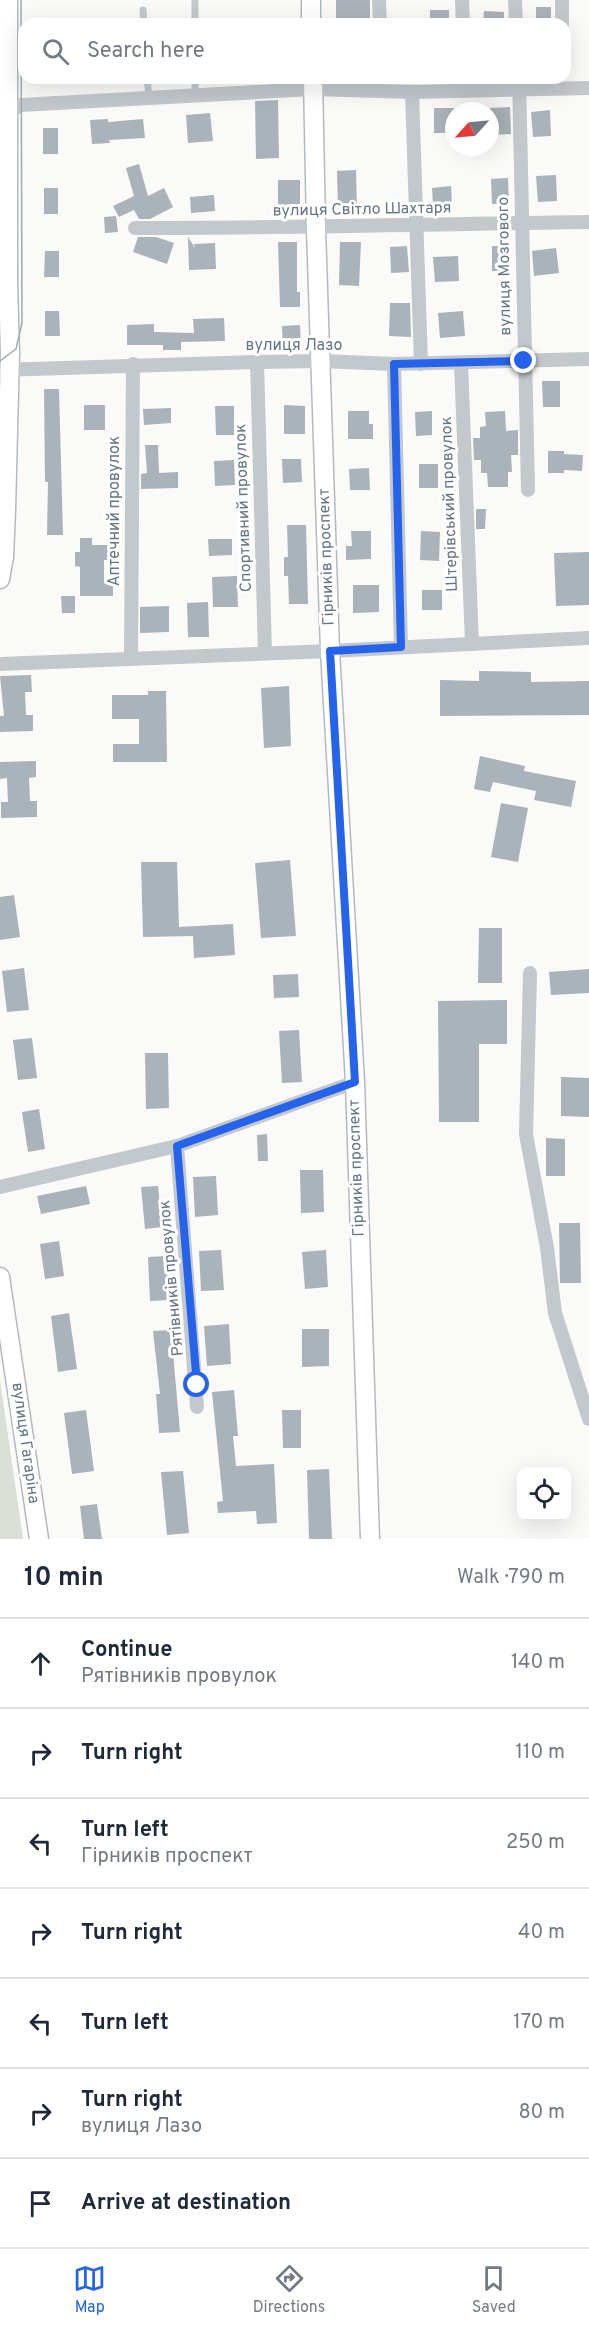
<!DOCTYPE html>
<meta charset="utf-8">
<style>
:root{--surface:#fff;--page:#f6f6f7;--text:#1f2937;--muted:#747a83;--line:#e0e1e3;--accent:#2563eb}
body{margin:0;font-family:Overpass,sans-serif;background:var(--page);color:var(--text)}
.controls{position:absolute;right:18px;bottom:18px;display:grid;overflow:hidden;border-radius:12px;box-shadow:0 6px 24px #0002}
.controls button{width:54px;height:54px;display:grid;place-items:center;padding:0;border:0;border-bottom:2px solid var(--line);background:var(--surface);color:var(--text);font:30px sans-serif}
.compass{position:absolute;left:445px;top:102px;width:54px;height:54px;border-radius:50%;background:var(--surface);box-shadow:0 6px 24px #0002;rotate:243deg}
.stop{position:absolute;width:18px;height:18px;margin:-14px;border:4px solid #2563eb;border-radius:50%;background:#fff}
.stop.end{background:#2563eb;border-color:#fff;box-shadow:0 2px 6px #0008}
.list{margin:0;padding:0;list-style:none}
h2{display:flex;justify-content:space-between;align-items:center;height:78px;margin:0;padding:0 24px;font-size:26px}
h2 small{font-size:20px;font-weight:400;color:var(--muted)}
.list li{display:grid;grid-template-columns:39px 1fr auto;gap:18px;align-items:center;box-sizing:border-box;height:90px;padding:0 24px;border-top:2px solid var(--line)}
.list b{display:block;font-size:22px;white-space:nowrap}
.list p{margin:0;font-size:20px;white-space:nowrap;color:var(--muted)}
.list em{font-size:20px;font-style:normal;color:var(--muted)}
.icon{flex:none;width:33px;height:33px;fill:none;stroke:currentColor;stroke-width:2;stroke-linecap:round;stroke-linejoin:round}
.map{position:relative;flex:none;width:589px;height:1539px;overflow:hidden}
.search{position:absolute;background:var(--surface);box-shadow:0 6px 24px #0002;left:18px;right:18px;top:18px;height:66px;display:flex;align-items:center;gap:15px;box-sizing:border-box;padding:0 21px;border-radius:18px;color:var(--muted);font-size:22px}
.sheet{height:708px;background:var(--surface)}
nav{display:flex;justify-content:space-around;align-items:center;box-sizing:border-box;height:84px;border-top:2px solid var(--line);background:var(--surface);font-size:16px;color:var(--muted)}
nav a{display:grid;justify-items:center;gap:3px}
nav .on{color:var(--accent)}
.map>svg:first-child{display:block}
.green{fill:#dadfd7}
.building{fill:#aab3b9}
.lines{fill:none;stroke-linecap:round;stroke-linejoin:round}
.secondary-casing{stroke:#b3babf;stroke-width:21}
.service{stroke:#c3c8cc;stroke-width:7}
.minor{stroke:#c3c8cc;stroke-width:14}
.secondary{stroke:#fff;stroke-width:18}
.tram{stroke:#a2aab0;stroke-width:1.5}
.route{stroke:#2563eb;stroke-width:8}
.labels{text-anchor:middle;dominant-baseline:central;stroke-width:6;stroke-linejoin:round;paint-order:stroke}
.street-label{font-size:16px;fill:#657683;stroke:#fff}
</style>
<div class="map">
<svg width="589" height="1539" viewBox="0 0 589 1539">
<rect width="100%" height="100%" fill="#fafaf8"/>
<polygon class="green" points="0,1380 23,1539 0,1539"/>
<g class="building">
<polygon points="336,0 370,0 370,19 336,21"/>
<rect x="536" y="7" width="15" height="17"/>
<rect x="430" y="10" width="19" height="14"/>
<polygon points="484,11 504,12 504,24 483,24"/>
<polygon points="278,100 279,158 256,159 255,101"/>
<polygon points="510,107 511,134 491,135 490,108"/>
<rect x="434" y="108" width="20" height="25"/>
<polygon points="550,110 551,136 533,137 531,112"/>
<polygon points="210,113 213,141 188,143 186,115"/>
<polygon points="108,119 108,122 143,119 145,138 109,140 110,143 92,144 90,120"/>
<rect x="43" y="128" width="15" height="26"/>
<polygon points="139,164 148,196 164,188 173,207 150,219 139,219 134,210 119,217 113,206 134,196 126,168"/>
<polygon points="356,170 357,209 338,209 337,171"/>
<polygon points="556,175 557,201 538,202 536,176"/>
<polygon points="508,178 509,203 492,204 491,179"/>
<rect x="278" y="180" width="22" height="33"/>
<polygon points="451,186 452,204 433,205 432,188"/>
<rect x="44" y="188" width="14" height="26"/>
<polygon points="214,195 215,211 191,213 190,197"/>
<polygon points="116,216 118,232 105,233 104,217"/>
<polygon points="138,237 156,237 174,243 167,264 133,252"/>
<polygon points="188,237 195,248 194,244 215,243 216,269 189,270"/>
<polygon points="278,242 297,242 297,292 300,292 300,307 280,307"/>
<polygon points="340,242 361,242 359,286 339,285"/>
<polygon points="407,246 409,272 391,273 390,247"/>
<polygon points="492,246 510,246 509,271 492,271"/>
<polygon points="556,248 559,273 534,276 532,251"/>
<polygon points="45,251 59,251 59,277 44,277"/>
<polygon points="458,256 459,281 435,282 433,257"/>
<polygon points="390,303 410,303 411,337 389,336"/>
<polygon points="45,311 59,311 60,336 45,336"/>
<polygon points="463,311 465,336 440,338 438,313"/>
<polygon points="224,318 225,341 181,342 181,350 163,350 163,345 127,345 127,325 154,324 154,332 194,333 193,319"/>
<polygon points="300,325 301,349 283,350 282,326"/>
<polygon points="542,381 560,381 560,407 543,407"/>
<polygon points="44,389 59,389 63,535 47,535 48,482 45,482"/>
<rect x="84" y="405" width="21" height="25"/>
<polygon points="284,405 305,406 305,434 284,434"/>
<polygon points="215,406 234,406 234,435 216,435"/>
<polygon points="171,408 171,423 144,425 143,409"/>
<polygon points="348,411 369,411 369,424 373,424 373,439 348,439"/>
<polygon points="432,411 432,435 416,436 415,412"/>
<polygon points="505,411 506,431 518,430 518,455 511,455 512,472 508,472 508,487 488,487 487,473 481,473 481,460 474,460 473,438 480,438 480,427 486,426 485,412"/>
<polygon points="145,445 158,445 159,473 178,472 178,488 141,489 141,474 147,473"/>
<polygon points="548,451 564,451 564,454 583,455 582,471 564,470 564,473 548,473"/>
<polygon points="282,459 301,459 302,482 283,483"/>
<polygon points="234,460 235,485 215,486 214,461"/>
<rect x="419" y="464" width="19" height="24"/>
<polygon points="369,468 370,490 350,490 349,469"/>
<polygon points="476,509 486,509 485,529 476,529"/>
<polygon points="287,525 306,525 308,604 289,604 288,576 284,576 284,557 288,557"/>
<polygon points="351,531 371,531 371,559 346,560 346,546 352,546"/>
<polygon points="421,531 440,532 439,561 420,560"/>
<polygon points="80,538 92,538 92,545 112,545 112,560 104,560 104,580 113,580 113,596 80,596 80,567 75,566 75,552 80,552"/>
<polygon points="208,539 232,539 232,555 209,556"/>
<polygon points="589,552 589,605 556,606 554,553"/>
<polygon points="237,576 238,607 213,607 212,577"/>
<polygon points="353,585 379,585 379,612 353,613"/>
<rect x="422" y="590" width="20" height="20"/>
<polygon points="61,596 75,596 75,613 62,613"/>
<polygon points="208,602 209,637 188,637 187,603"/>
<polygon points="169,606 169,632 140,633 140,607"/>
<polygon points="479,671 531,672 531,682 589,681 589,715 440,716 440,680 479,681"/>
<polygon points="31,675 32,692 25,692 26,715 33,715 33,731 0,732 0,716 4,716 0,676"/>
<polygon points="289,686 291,746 264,748 261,688"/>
<polygon points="148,691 166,691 167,762 113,762 113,744 139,744 139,719 112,719 112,695 148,695"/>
<polygon points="480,756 525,766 524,771 576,781 571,807 534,800 536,791 493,782 490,792 474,789"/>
<polygon points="36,761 36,777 29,778 30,801 37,801 37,817 1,818 1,802 8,802 7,778 0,779 0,762"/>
<polygon points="501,803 528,808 518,862 491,857"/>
<polygon points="290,860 296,936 261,938 255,863"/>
<polygon points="141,862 177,862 179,927 233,924 235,955 194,958 193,936 143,937"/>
<polygon points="14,895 20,937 0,940 0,897"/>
<polygon points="479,928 502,928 502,983 478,983"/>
<polygon points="24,968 29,1010 7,1012 2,971"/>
<polygon points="589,969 589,993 551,995 549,972"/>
<polygon points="298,974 299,997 274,998 273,975"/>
<polygon points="507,1000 507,1044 479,1044 479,1122 439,1122 438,1001"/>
<polygon points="299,1030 302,1082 282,1083 279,1031"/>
<polygon points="32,1038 37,1078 18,1080 13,1040"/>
<polygon points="145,1053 168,1053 169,1108 146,1109"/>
<polygon points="561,1077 589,1078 589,1117 561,1116"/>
<polygon points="39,1109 45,1149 28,1152 22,1112"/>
<polygon points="267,1134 268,1161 258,1161 257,1135"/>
<polygon points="546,1138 565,1139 565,1176 546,1176"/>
<polygon points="300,1170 323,1170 324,1212 301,1213"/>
<polygon points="216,1176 218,1215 195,1217 193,1177"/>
<polygon points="86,1186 90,1204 41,1214 37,1196"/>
<polygon points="158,1186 162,1227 145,1229 141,1187"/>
<polygon points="559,1223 580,1223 581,1283 560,1283"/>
<polygon points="59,1241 64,1276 45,1279 40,1244"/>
<polygon points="221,1250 224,1290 201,1291 199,1251"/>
<polygon points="326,1250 328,1287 305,1289 302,1252"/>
<polygon points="166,1256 169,1300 150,1301 148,1257"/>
<polygon points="69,1313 77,1369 58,1372 51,1316"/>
<polygon points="229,1324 231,1364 207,1366 204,1326"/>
<polygon points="302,1329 329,1329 329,1366 302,1367"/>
<polygon points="171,1330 180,1432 159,1433 156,1394 160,1394 153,1331"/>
<polygon points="234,1390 238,1436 233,1436 236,1466 274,1464 277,1523 257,1524 256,1511 218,1513 217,1502 223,1501 212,1392"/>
<polygon points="86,1410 94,1471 72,1474 64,1413"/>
<polygon points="282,1410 301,1410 301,1448 283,1448"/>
<polygon points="329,1469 332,1539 309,1539 307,1470"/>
<polygon points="183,1471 189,1533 167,1535 161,1472"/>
<polygon points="97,1504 102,1539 84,1539 80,1506"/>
</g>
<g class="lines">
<defs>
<g id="secondary">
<polyline points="311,0 311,24"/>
<polyline points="313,78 316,229 330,651 355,1082 370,1539"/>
<polyline points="0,579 4,557 6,510 10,353 8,282 8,0"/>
<polyline points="0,1277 39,1539"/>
</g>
</defs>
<use href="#secondary" class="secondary-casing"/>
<g class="service">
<polyline points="195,0 195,24"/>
<polyline points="143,10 144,24"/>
<polyline points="147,78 149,97"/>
<polyline points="195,78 195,95"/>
</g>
<g class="minor">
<polyline points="379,0 380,24"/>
<polyline points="462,0 463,24"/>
<polyline points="515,0 516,24"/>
<polyline points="562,0 562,24"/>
<polyline points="519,78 528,490"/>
<polyline points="412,92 421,364"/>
<polyline points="8,112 21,105 313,89 412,92 589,88"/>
<path d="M135,228c152,0 303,-4 454,-6"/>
<polyline points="257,362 265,653"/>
<polyline points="461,363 472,644"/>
<polyline points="394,364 401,647"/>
<polyline points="0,370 257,362 321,361 394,364 589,359"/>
<polyline points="131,659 133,364"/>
<polyline points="0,664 330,651 589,638"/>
<polyline points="530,973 526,1134 547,1248 555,1313 589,1419"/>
<polyline points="177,1146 197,1407"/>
<polyline points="0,1187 177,1146 355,1082"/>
</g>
<use href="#secondary" class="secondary"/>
<polyline class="tram" points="0,361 16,349 22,323 21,0"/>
</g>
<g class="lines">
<polyline class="route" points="197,1385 177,1146 355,1082 330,651 401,647 394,364 524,361"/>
</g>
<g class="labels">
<g class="street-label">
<text transform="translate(362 210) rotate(-1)">вулиця Світло Шахтаря</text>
<text transform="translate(505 266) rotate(-91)">вулиця Мозгового</text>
<text x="294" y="346">вулиця Лазо</text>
<text transform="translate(450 504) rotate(-92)">Штерівський провулок</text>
<text transform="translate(244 508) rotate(-92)">Спортивний провулок</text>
<text transform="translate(115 511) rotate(-90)">Аптечний провулок</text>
<text transform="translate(327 557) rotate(-92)">Гірників проспект</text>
<text transform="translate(357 1168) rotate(-92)">Гірників проспект</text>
<text transform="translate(172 1278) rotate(-95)">Рятівників провулок</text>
<text transform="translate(25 1443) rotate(82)">вулиця Гагаріна</text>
</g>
</g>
</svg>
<div class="controls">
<button><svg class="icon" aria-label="locate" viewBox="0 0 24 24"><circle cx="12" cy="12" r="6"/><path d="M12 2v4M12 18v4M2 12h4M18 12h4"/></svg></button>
</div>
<svg class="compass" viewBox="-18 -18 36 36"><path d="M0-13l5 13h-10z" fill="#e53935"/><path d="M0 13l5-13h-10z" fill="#747a83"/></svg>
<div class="stop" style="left:197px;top:1385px"></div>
<div class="stop end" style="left:524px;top:361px"></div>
<div class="search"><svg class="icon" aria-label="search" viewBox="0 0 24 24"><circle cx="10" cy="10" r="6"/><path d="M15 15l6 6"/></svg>Search here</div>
</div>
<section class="sheet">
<h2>10 min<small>Walk · 790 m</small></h2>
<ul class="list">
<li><svg class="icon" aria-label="ahead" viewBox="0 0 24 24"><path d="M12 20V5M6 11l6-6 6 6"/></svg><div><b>Continue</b><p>Рятівників провулок</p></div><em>140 m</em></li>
<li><svg class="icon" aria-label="right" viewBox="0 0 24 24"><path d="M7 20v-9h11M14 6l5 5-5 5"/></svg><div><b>Turn right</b></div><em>110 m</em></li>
<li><svg class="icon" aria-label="left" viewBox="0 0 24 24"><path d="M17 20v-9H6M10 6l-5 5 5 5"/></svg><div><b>Turn left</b><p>Гірників проспект</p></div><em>250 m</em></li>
<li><svg class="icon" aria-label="right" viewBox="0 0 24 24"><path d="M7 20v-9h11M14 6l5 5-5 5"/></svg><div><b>Turn right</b></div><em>40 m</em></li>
<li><svg class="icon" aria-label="left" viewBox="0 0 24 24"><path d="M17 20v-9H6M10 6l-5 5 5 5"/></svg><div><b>Turn left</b></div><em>170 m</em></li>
<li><svg class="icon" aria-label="right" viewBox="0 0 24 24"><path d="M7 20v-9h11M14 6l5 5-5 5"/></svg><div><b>Turn right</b><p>вулиця Лазо</p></div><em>80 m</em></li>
<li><svg class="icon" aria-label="arrive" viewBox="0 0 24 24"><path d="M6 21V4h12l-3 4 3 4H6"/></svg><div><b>Arrive at destination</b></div></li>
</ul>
</section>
<nav>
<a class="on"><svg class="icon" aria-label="map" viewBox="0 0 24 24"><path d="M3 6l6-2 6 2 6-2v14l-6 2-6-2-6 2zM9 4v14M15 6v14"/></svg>Map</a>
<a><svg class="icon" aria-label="directions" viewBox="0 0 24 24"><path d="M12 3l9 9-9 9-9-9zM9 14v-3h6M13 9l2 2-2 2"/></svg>Directions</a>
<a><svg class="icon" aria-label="saved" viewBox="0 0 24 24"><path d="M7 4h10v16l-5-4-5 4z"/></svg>Saved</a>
</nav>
